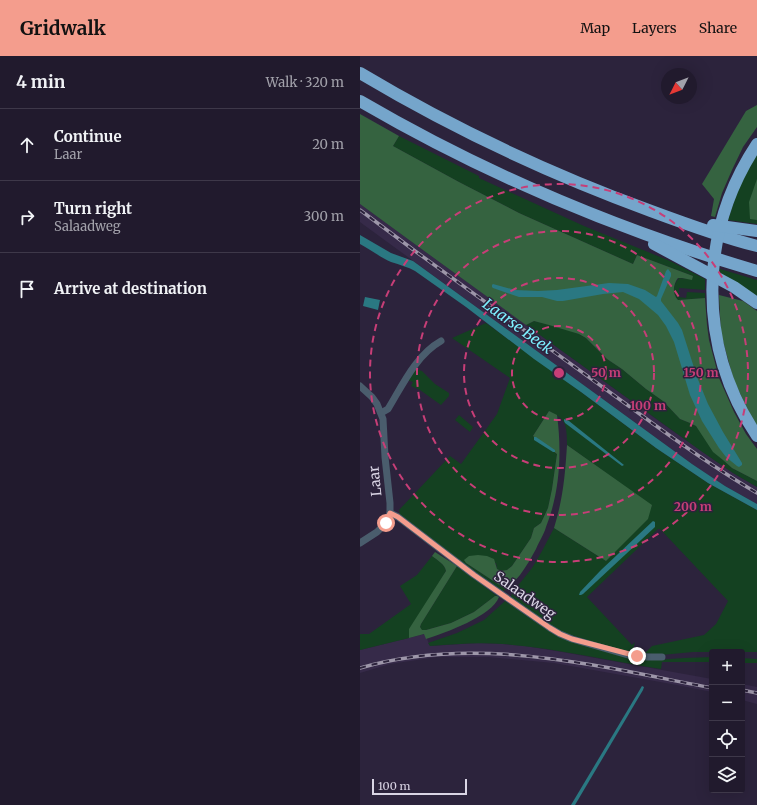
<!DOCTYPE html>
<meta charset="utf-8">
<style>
:root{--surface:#211a2d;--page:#292335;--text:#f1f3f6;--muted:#a2a1aa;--line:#3e3849;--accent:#f49d8d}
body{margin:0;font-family:Merriweather,serif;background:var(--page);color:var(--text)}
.controls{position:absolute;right:12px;bottom:12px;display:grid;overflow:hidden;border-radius:4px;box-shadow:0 4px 16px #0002}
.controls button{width:36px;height:36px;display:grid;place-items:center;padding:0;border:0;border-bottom:1px solid var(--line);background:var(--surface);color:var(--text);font:20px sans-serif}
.compass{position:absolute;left:301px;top:12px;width:36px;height:36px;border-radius:50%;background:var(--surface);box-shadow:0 4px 16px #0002;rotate:228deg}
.scale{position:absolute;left:12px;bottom:10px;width:95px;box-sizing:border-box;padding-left:4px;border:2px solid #dad5e5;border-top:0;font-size:11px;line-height:14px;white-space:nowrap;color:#dad5e5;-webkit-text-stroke:3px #2c233c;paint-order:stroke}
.stop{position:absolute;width:12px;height:12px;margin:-9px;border:3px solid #f49d8d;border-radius:50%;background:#fff}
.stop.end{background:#f49d8d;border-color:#fff;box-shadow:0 1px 4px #0008}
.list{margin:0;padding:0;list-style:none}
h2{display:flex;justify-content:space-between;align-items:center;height:52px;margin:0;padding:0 16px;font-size:17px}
h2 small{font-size:13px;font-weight:400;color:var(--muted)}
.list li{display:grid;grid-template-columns:26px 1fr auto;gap:12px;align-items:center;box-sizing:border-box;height:72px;padding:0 16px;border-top:1px solid var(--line)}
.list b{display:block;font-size:15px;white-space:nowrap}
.list p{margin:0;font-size:13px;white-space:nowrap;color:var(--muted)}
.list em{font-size:13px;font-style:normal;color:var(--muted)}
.icon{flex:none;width:22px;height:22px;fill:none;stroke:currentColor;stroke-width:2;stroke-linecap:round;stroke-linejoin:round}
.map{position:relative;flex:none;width:397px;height:749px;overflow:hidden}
header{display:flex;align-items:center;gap:24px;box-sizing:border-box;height:56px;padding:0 20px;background:var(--accent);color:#111}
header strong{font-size:19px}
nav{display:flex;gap:22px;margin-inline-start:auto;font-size:14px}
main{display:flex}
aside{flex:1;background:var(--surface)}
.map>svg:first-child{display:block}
.built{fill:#362a49}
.green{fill:#144121}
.forest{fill:#356340}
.water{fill:#2a7882}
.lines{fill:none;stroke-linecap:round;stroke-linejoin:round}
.minor{stroke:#4a5d6d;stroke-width:7}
.motorway{stroke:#75a5cb;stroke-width:12}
.rail-casing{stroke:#9d96a9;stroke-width:3.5}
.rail{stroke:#2c233c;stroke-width:2;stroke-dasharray:6;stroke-linecap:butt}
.route{stroke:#f49d8d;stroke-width:5}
.ring{fill:none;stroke:#c73e77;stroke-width:2;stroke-dasharray:7 5}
.labels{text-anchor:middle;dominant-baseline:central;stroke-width:3;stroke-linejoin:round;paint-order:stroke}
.street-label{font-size:14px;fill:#dad5e5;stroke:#2c233c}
.water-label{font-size:15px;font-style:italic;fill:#7eefff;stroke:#2c233c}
.centre{fill:#c73e77;stroke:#2c233c;stroke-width:2}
.ring-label{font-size:12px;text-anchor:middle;font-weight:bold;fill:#c73e77;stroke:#2c233c;stroke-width:3;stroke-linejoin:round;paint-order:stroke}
</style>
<header>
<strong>Gridwalk</strong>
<nav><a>Map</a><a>Layers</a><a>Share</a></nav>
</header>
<main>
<aside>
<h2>4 min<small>Walk · 320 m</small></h2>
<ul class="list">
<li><svg class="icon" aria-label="ahead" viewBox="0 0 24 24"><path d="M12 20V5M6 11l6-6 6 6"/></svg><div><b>Continue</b><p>Laar</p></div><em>20 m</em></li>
<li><svg class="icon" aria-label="right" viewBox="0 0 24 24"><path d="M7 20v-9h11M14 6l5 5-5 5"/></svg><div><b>Turn right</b><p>Salaadweg</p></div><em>300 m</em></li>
<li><svg class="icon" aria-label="arrive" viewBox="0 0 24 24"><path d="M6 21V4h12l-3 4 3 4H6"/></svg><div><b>Arrive at destination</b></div></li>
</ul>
</aside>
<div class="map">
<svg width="397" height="749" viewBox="0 0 397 749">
<rect width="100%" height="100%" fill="#2c233c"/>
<g class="built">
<polygon points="0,148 56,189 303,368 373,417 397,431 397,448 365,430 332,408 4,169 0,166"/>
<polygon points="65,578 70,590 117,587 143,588 165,590 202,596 352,623 352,636 317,629 194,607 128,601 77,601 30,608 0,617 0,594"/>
<polygon points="382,628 397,631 397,648 382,644"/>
</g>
<g class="green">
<path d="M39,80l80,40v2l105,48 86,35 35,18v11l-26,-2v9l7,1 1,-6 18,1v5l-27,2c-6,-6 -5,-16 1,-22l13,1 1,-3 -56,-21 -4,9 -114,-51 -60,-31 -66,-36z"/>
<polygon points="397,96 397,168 368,164 382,121"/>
<polygon points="360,213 397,224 397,240 359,217"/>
<polygon points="174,265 200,271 219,278 226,282 247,303 262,313 286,333 303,345 320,363 330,367 336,370 372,412 397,425 397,431 373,417 341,395 166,269"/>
<path d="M126,267l95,69 75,56 52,35 49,27v142h-64l-32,3 -16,-2 7,-7 52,-11 12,-11 12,-23 -68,-72h-2l-71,68 45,48 3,-3 -2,7 -4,2 -15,-2 -55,-18 -48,-34 1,-4 20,-25 10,-17 12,-23 52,33 46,-55 -85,-61c0,-6 0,-19 -4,-24 -3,-5 -9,-7 -14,-10l-16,25 24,18 -5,35 -4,19 -7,15 -7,5 -3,10 -19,28 -5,4 -6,1 -4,-2 -1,-6h-30l38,25 3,1 -4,2 -39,-27 -64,-49 -1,-5 51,-54 11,8 36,-50 13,-36 -58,-40z"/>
<polygon points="55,313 62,315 75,328 89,337 89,340 81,349 60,334 51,330 53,326 47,324"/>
<polygon points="99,359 113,371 110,376 95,364"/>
<path d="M72,500c5,4 13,8 14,15l-37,62v5l-49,12v-16h9l42,-30 -11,-18 17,-11z"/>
<polygon points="97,510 137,540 135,540 114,556 91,567 66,574 62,574 60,571 61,568"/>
<path d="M145,545l47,32 103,27 29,-2 28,-1v5h-50l-1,7c-52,-8 -105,-21 -158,-25 -24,-2 -49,0 -73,2l-2,-3 29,-10 27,-13z"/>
<polygon points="382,602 397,603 397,607 382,607"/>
</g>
<g class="forest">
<polygon points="397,49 397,71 383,91 372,114 362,137 355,161 351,160 354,143 342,128 386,55"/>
<path d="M0,58l39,22 -6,10 66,36 60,31 114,51 4,-9 56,21 -1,4 -10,-2h-4c-5,6 -6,16 0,22l27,-2 2,27 2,15 10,38 15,34 12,22 11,15v32l-25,-13 -9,-8 -10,-8 -17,-26 -6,-3 -10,-4 -17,-18 -17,-12 -24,-20 -15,-10 -21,-21 -7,-4 -30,-9 -15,-4 -8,4 -110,-80 -56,-41z"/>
<polygon points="397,123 397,164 390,163 389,146"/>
<polygon points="359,239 383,245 397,255 397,370 391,360 374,325 361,278"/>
<path d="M189,355l8,4c5,37 3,77 -11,112 -2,7 -7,15 -10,22 -5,9 -10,18 -16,26 -4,5 -9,9 -13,14l-3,-1 -38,-25 -2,-3 5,-4 9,-1 9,1 7,3 3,10 4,2 6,-1 5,-4 19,-28 3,-10 7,-5 7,-15 4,-19 5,-35 -24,-18z"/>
<path d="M207,389l85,60 -4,14 -42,42 -52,-33c9,-29 11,-52 13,-83z"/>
<path d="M75,496l22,14 -36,58 -1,3 2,3h4l25,-7 23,-11 21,-16h2l2,1c-7,19 -54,36 -73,42l-2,-5 -15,4v-9l37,-58c-1,-7 -9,-11 -14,-15z"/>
</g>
<g class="water">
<path d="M0,179l31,18 22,8 279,203 33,22 32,18v6l-49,-27 -52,-35 -75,-56 -47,-33 -68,-52 -51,-36c-7,-4 -15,-6 -24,-9 -11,-5 -20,-12 -31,-18z"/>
<polygon points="308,213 311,217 311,220 301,243 301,245 318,267 322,274 337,321 348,348 363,376 382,407 382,409 379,411 377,410 366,401 359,392 342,365 330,339 314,286 306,270 298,259 279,243 263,236 243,238 203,245 197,245 182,241 159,241 133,232 132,231 132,229 133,228 155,234 178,235 197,234 249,227 268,228 285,234 296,241 297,240 306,215"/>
<polygon points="5,241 20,244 18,254 3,250"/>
<polygon points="204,363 209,365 264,409 262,410 205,367 204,365"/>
<polygon points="174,381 176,381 195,394 195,396 193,396 174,384"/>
<polygon points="293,465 295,466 295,471 223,538 221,539 219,539 220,536 241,514"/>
<polygon points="282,630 284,631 283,634 215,749 211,749"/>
</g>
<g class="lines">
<g class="minor">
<polyline points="0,330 12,341 17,348 23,363 25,401 30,447 30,457 26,467 17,476 0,487"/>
<path d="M21,357l7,-4c14,-23 28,-54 53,-68"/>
<polyline points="30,457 38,461 114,519 190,572 200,578 212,583 268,599 287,601 302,601"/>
</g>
<g class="motorway">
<path d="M0,17c92,55 190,101 291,138 35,13 70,26 106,35"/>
<path d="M0,45c125,73 258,129 397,170"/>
<path d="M397,88c-59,89 -60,203 0,292"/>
<polyline points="353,169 397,175"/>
<polyline points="294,188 374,231 397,247"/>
</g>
<defs>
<g id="rail">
<path d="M0,154l55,41 244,177c32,23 64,45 98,65"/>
<path d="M0,612c117,-34 236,-2 352,20"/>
<polyline points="382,634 397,637"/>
</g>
</defs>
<use href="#rail" class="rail-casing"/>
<use href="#rail" class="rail"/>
</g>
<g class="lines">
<polyline class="route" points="26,467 30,457 38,461 114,519 190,572 200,578 212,583 277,600"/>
</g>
<g class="ring">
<circle cx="199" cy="317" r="47"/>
<circle cx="199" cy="317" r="95"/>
<circle cx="199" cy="317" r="142"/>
<circle cx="199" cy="317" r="189"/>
</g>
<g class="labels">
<g class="street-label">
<text transform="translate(15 425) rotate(-96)">Laar</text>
<text transform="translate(165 539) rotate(35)">Salaadweg</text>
</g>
<g class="water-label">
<text transform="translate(158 270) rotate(36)">Laarse Beek</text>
</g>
</g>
<circle cx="199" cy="317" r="6" class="centre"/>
<g class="ring-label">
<text x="246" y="321">50 m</text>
<text x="341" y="321">150 m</text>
<text x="288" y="354">100 m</text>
<text x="333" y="455">200 m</text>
</g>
</svg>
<div class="controls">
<button>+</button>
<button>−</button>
<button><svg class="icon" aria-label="locate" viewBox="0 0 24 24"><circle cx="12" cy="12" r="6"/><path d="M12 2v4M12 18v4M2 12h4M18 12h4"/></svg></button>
<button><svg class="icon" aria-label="layers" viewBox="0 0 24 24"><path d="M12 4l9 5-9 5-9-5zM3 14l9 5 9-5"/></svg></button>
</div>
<svg class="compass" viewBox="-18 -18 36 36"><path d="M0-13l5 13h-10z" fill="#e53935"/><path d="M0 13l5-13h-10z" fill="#a2a1aa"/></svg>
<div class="scale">100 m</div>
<div class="stop" style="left:26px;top:467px"></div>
<div class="stop end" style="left:277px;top:600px"></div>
</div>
</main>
